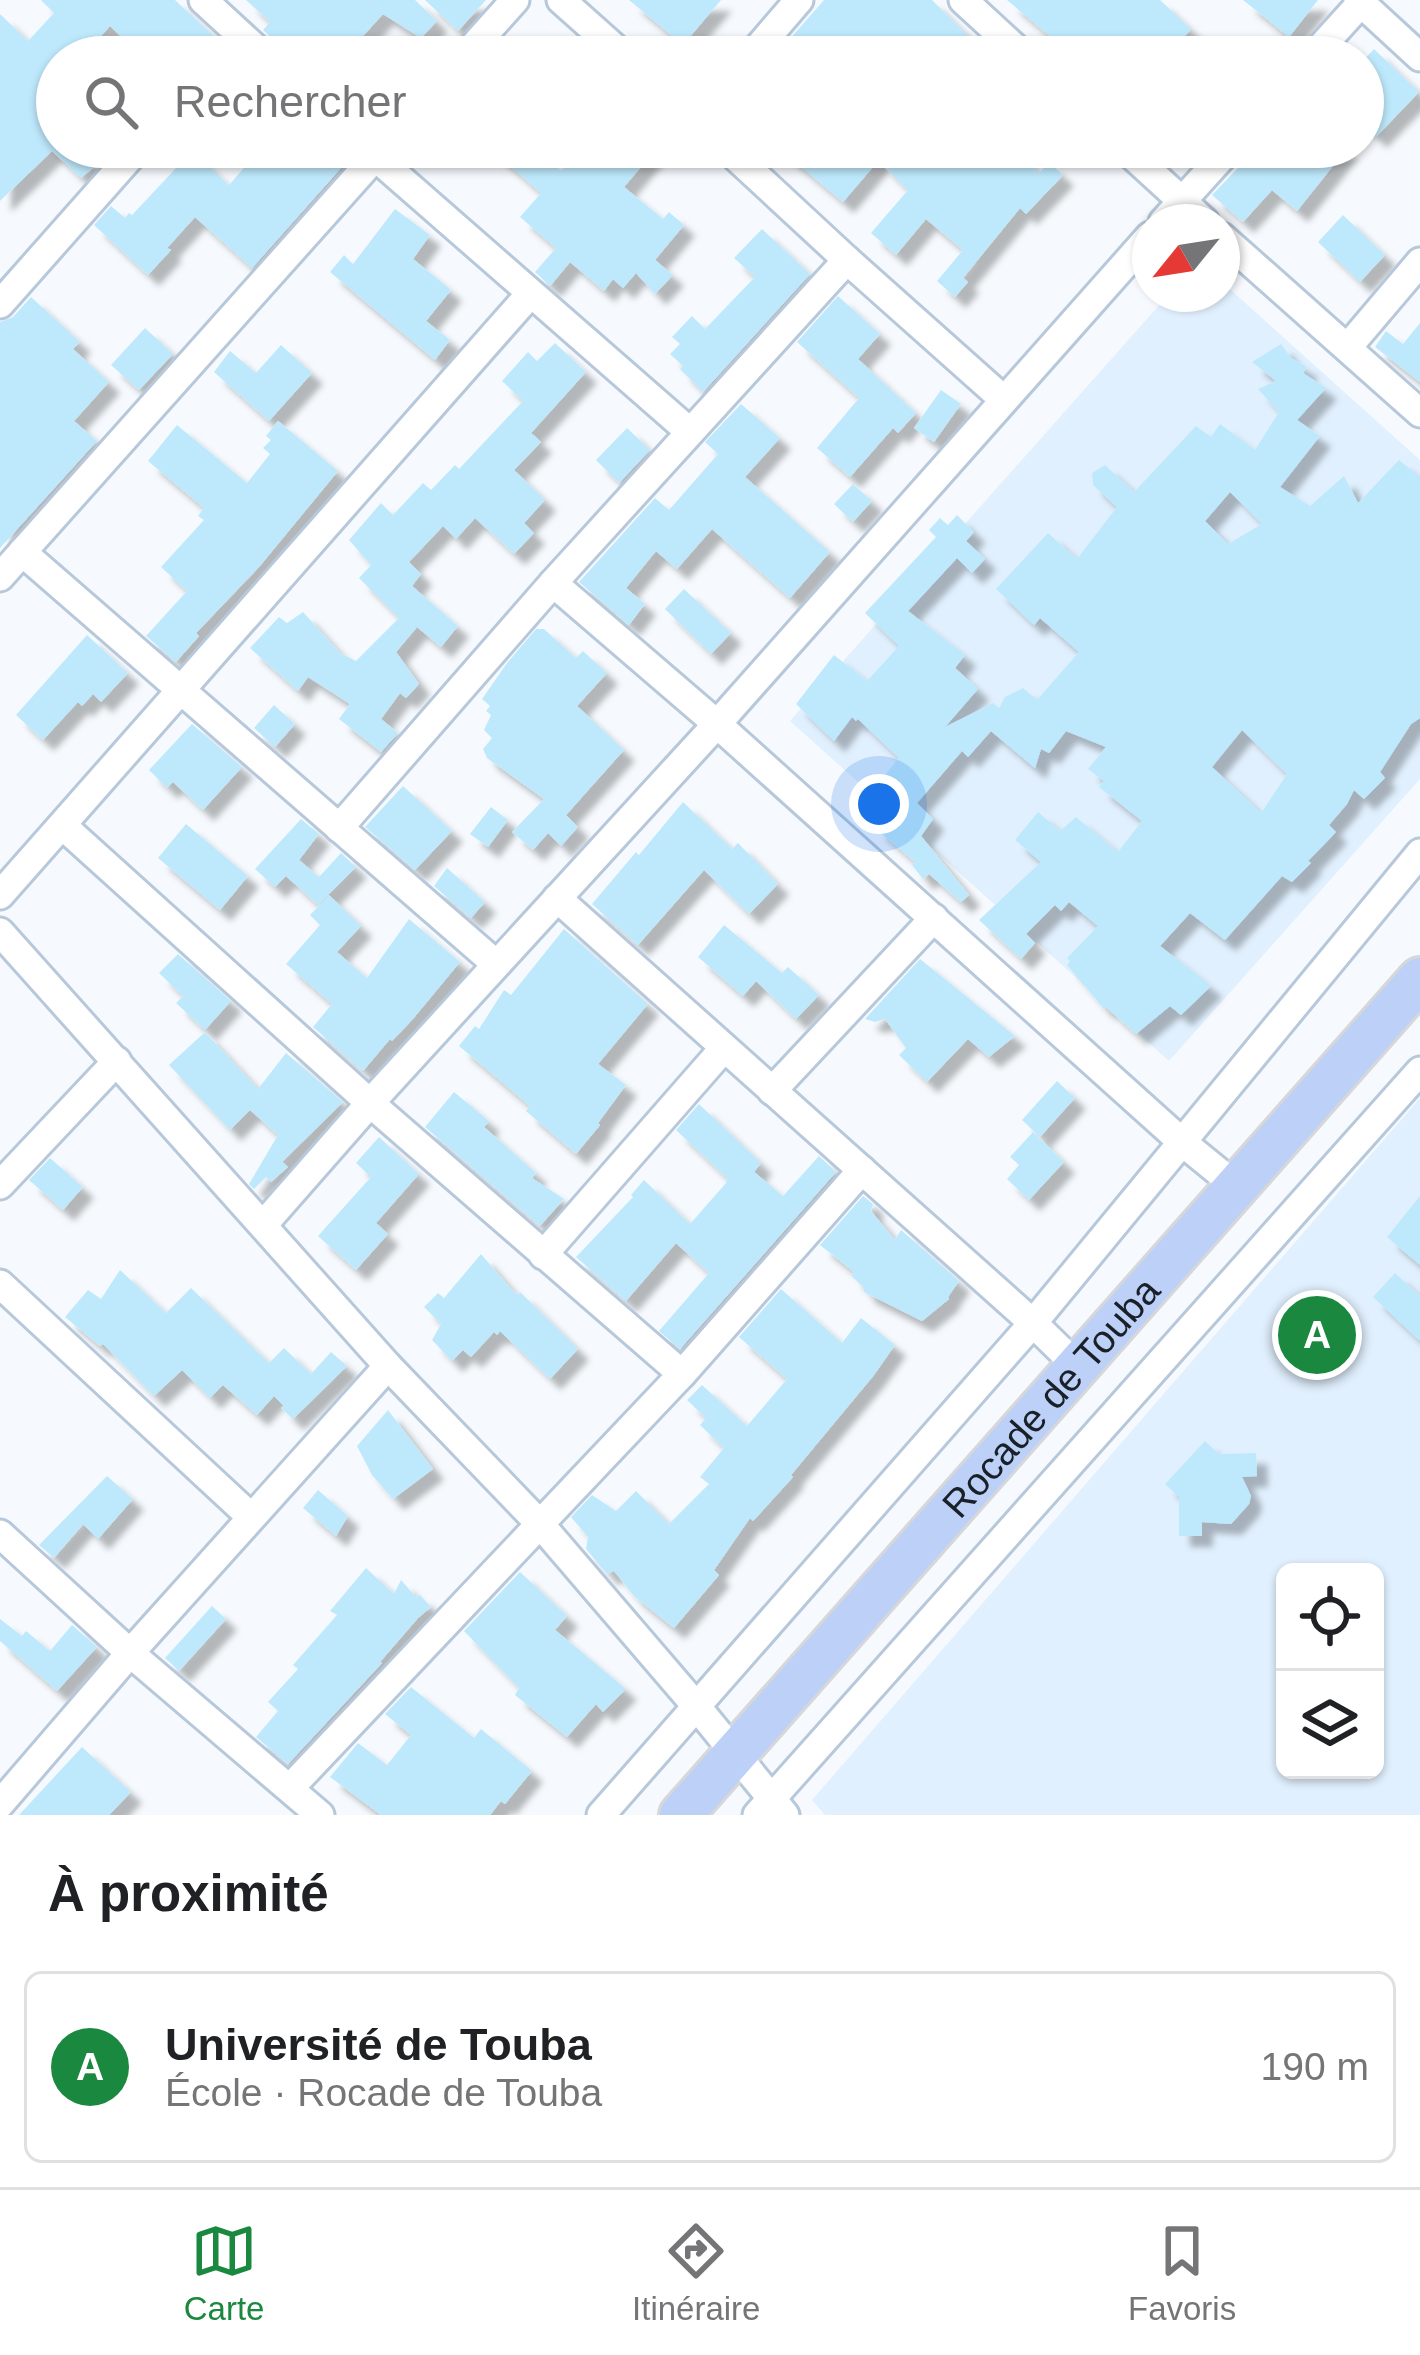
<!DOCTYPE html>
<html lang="fr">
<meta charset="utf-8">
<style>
:root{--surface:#fff;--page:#f2f2f2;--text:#202124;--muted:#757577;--line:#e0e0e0;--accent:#1a883f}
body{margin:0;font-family:Helvetica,sans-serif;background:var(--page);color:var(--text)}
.controls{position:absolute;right:36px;bottom:36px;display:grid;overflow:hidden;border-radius:18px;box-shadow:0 3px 9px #0004}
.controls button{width:108px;height:108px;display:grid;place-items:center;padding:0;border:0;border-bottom:3px solid var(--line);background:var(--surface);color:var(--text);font:60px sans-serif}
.compass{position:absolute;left:1132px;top:204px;width:108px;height:108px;border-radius:50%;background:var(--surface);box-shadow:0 3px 9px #0004;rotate:240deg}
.you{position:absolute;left:879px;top:804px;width:42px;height:42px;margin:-30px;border:9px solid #fff;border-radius:50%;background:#1a73e8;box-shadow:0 0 0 18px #1a73e833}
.badge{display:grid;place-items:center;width:78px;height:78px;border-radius:50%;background:var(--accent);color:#fff;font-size:39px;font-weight:700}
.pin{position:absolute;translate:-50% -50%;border:6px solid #fff;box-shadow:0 3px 12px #0006}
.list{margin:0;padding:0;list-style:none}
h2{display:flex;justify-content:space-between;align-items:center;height:156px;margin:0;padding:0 48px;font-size:51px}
h2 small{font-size:39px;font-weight:400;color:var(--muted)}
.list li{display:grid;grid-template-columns:78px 1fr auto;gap:36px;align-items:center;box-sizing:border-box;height:192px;margin:0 24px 24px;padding:0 24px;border:3px solid var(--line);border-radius:18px}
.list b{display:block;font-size:45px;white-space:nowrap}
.list p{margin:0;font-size:39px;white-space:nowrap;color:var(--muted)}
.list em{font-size:39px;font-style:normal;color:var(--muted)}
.icon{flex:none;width:66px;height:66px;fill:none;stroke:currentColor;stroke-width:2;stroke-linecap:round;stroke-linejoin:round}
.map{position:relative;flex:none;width:1420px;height:1815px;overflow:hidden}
.search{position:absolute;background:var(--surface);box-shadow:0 3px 9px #0004;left:36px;right:36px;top:36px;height:132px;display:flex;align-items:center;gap:30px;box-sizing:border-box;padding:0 42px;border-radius:66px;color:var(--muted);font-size:45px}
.sheet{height:372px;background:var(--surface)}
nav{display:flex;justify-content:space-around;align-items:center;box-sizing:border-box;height:168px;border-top:3px solid var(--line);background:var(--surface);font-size:33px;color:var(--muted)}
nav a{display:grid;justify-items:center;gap:6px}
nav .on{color:var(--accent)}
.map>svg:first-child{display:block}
.built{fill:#e1f0fe;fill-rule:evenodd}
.building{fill:#bee9fc;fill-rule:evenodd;filter:url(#shadow)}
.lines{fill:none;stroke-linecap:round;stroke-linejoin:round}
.street-casing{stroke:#b6c8da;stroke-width:33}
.primary-casing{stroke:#d6d7d8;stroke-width:48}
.street{stroke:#fff;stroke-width:27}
.primary{stroke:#bdd0f8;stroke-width:42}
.labels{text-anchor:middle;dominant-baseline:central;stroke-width:12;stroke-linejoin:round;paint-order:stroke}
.street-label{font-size:39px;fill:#192027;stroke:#fff}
</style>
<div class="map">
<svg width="1420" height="1815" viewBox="0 0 1420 1815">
<defs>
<filter id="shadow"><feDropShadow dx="11" dy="11" stdDeviation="3" flood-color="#0004"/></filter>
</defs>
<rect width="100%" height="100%" fill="#f6fafe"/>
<g class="built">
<polygon points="1222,282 1420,460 1420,779 1169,1061 790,721 1169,294 1222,294"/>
<path d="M1420,1098v717h-595l-13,-15zM1285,1572h90v198h-90z"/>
</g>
<g class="building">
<polygon points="41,0 175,0 236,57 143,57 110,26 82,57 57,57 56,147 75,147 97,165 81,178 52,151 0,201 0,14 28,41 54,13"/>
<polygon points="246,0 415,0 437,21 421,38 383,14 344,57 325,57 304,40 288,53 263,30 270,22"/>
<polygon points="425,0 486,0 458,31"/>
<polygon points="629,0 721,0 683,45"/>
<polygon points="824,0 932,0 989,57 774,57"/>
<polygon points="1007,0 1160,0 1191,29 1180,42 1198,57 1069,57 1051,41 1053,39"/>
<polygon points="1243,0 1318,0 1289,37"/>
<polygon points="1374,49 1419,92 1376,137 1363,125 1363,61"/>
<polygon points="272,147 337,147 349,159 252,268 195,217 167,248 171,250 148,275 94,225 111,206 125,218 129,213 132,215 192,151 229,185 250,161"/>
<polygon points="488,147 532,147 561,171 581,147 658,147 624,187 663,219 669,212 684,225 655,260 673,275 655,294 636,273 623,288 613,279 604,291 570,262 550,286 535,272 556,248 520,217 541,193"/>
<polygon points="777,147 890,147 843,202"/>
<polygon points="895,147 972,147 988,163 1003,147 1013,147 1039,173 1049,162 1063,175 1026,214 1020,208 963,278 968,282 955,297 937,281 963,250 926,219 896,255 871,233 908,190 881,164"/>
<polygon points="1258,147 1348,147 1297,211 1272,190 1243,222 1212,195"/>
<polygon points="395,209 430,235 413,259 451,290 426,321 450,340 435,360 330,272 344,255 353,264"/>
<polygon points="1343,215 1385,255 1360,282 1318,242"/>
<polygon points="762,229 810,274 703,392 680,369 683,366 670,354 680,344 672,337 692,316 705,329 755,277 734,258"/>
<polygon points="838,296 880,334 858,359 916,413 898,433 893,428 850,477 817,448 859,398 797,342"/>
<polygon points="31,297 80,342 73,349 109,382 74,421 97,441 0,548 0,322 13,317"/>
<polygon points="1420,323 1420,382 1375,347 1386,331 1403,344"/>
<polygon points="145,328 173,354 139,390 111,365"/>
<polygon points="555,343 586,372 531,433 541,442 514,470 545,500 524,523 534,533 514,554 475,518 456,539 443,526 409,562 421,574 412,586 458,626 441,647 417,627 396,652 419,684 406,698 400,693 381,719 398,733 381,752 339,719 350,704 308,677 298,691 250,648 279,617 287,623 303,612 340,653 356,661 399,618 359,578 371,565 349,540 381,503 393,515 423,483 431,490 455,465 459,469 523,401 502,381 528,352 537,361"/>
<path d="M1281,344l10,14 16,9 -4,6 23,15 -29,32 23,16 -40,51 30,19 34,-30 14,27 41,-43 21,17v241l-9,6 -31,48 5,6 -21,21 -10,-9 -7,14 -18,21 7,7 -28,29 3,2 -19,19 -10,-6 -57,64 -35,-27 -30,33 51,40 -30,29 -11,-9 -34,28 -31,-28 -1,3 -37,-44 3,-4 -3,-3 31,-32 -29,-24 -8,9 -6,-6 -29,29 9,9 -14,16 -42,-39 62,-58 -26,-22 23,-28 22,19 16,-14 42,35 24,-31 -43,-34 5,-6 -16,-12 18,-22 -40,-16 -17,22 -8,-4 -6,19 -44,-37 -23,26 -6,-6 -45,52 16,16 -12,17 48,59 -8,7 -32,-28 -6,5 -11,-14 3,-3 -40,-34 21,-25 -20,-17 23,-28 -41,-39 -2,2 -4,-4 -18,24 -38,-37 38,-49 33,26 32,-35 -34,-33 71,-76 -7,-7 11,-12 8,7 9,-10 17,17 -8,9 19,18 -13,14 -15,-15 -49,53 57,44 -10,13 23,21 -33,38 48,-24 6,5 6,-11 18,-9 14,12 42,-48 -39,-34 -6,7 -38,-36 52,-56 29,26 40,-52 -24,-22 -1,-12 13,-8 29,27 62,-66 15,11 9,-13 35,26 24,-38 -21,-23 18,-8 -24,-19zM1230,492l32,32 -34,20 -23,-23zM1242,730l45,44 -26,39 -49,-46z"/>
<polygon points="281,345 312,373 269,421 214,372 230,351 256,373"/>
<polygon points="941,390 961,404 934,442 914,428"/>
<polygon points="741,404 780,438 745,477 830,552 790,598 712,529 677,569 656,551 626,588 645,604 629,625 579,582 655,498 669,510 718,454 705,442"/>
<polygon points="278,421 338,471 259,567 196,633 199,636 176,662 146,636 187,591 161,567 204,520 198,516 204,508 148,461 177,425 247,483 270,454 263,448 271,440 266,436"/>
<polygon points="627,428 650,450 619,483 596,460"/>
<polygon points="853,484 872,501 853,522 834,504"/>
<polygon points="684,589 731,633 711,654 665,609"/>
<polygon points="536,629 544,629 576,658 583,651 607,673 577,706 624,750 566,815 578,827 561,846 548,833 533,850 512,832 544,799 487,758 483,749 492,738 484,730 491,715 486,711 490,706 482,699 507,663"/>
<polygon points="87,635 128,673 101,702 93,694 82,706 78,702 43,740 16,715"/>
<polygon points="274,705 295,724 275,747 254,728"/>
<polygon points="192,724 242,767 203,810 173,782 167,788 149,770"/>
<polygon points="403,786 452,831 415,870 365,827"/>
<polygon points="683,802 732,849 738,843 778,884 749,914 704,870 638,945 592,904 636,852 639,855"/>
<polygon points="491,807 508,820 488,847 470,834"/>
<polygon points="301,819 319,834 299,860 319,877 341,853 356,867 318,905 286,876 275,887 255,869"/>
<polygon points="186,824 248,876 220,910 158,858"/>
<polygon points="447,868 485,902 471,918 434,886"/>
<polygon points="329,895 361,926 337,952 367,978 409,919 460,962 412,1020 392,1041 390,1039 363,1071 313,1027 332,1004 286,964 320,925 310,915"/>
<polygon points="724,925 782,973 788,967 819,995 796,1019 756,981 743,996 698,957"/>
<polygon points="564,929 648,1004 598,1064 626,1085 598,1123 600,1125 576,1154 526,1111 530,1106 459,1046 475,1026 479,1029 504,990 511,995"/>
<polygon points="178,954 231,1001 205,1030 176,1003 183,996 159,973"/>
<polygon points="920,959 1015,1036 989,1057 968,1039 927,1082 899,1055 906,1048 885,1019 875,1022 865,1019"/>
<polygon points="205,1032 258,1089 286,1053 343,1102 282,1162 288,1167 271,1182 266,1177 254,1189 249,1184 278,1135 250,1110 230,1130 169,1065"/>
<polygon points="1057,1081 1075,1098 1040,1137 1022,1120"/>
<polygon points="454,1092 489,1121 484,1127 536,1173 532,1178 564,1199 540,1226 425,1127"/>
<polygon points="699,1104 761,1163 754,1172 783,1196 819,1156 836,1172 680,1349 659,1331 709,1273 676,1243 626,1301 576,1257 633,1197 631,1195 644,1180 690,1224 726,1183 727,1178 676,1130"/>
<polygon points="1033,1132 1064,1162 1029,1200 1007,1179 1019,1165 1010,1157"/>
<polygon points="379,1137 419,1174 376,1223 388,1234 356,1270 318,1236 371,1177 356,1163"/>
<polygon points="50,1158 83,1187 63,1210 29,1180"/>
<polygon points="863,1196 873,1204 871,1211 895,1240 901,1230 959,1281 948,1297 949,1299 922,1321 864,1292 863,1287 851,1275 854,1272 820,1245"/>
<polygon points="1420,1196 1420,1265 1387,1237"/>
<polygon points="481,1254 511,1289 518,1295 520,1292 578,1349 550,1379 500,1331 497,1335 494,1332 471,1357 463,1350 452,1361 432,1340 441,1324 424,1307 438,1293 444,1298"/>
<polygon points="120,1270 166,1313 191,1288 269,1363 284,1348 311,1374 331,1352 347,1366 293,1419 281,1408 284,1406 274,1396 257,1415 223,1385 210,1398 182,1370 154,1396 103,1344 100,1346 65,1317 88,1290 101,1299"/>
<polygon points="1395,1273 1420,1296 1420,1341 1373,1297"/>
<polygon points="781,1289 842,1343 861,1318 895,1345 874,1375 791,1475 793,1477 753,1521 750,1518 714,1570 719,1575 674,1628 634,1596 614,1571 607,1574 586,1549 588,1537 571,1517 592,1495 616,1511 636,1491 669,1524 709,1484 700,1477 724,1448 700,1425 706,1418 687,1400 702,1385 747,1426 787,1379 739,1337"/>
<polygon points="388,1410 433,1469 393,1499 372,1475 357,1446"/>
<polygon points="1205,1441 1219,1454 1256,1453 1257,1476 1242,1477 1251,1496 1249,1504 1231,1524 1202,1522 1202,1536 1179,1536 1179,1497 1165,1484"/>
<polygon points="107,1476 133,1499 98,1539 83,1524 54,1558 39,1545"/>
<polygon points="318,1490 348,1516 336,1536 303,1508"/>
<polygon points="366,1568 394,1594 401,1580 416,1597 420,1595 431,1607 418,1618 380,1662 382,1663 288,1764 256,1737 278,1711 268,1702 298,1669 293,1665 337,1615 330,1611"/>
<polygon points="520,1572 567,1616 555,1630 626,1689 603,1712 596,1704 567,1737 515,1695 519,1688 464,1631"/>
<polygon points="212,1606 226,1619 179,1671 165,1658"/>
<polygon points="0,1619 22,1636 26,1631 50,1651 72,1625 97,1647 57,1691 0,1641"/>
<polygon points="411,1687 474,1738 481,1729 532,1771 505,1804 501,1801 490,1815 381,1815 330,1777 358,1743 387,1765 411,1735 385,1714"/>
<polygon points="82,1747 131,1792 109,1815 19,1815"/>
</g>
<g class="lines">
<defs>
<g id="street">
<polyline points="203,0 265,57"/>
<polyline points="561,0 625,57"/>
<polyline points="963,0 1025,57"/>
<polyline points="1358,0 1420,57"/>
<polyline points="464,57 515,0"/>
<polyline points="750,57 799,0"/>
<polyline points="1312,57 1361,3"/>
<polyline points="364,147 690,432"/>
<polyline points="725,147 847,260 1003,399"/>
<polyline points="1123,147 1205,222"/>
<polyline points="1163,222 1231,147"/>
<polyline points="1222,237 1420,413"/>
<polyline points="0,304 139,147"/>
<polyline points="1348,347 1420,262"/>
<polyline points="22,552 496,964"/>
<polyline points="0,577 384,147"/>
<polyline points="553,583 717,724 1182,1142 1236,1186"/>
<polyline points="63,826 370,1103 682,1374"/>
<polyline points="339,828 553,583 847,260"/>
<polyline points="0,895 530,294"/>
<polyline points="557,898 1033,1323 1077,1366"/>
<polyline points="0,932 388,1366 540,1524 697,1707 785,1815"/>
<polyline points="772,1091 934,918"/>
<polyline points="0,1185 117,1061"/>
<polyline points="263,1225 370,1103 717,724 1150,236"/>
<polyline points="543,1255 724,1048"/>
<polyline points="0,1284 251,1517"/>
<polyline points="0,1534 130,1653 320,1815"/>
<polyline points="290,1788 682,1374 862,1170"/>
<polyline points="0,1804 130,1653 388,1366"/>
<polyline points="601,1815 1033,1323 1420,853"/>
<polyline points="757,1815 1420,1071"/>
</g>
<g id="primary">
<path id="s1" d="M681,1815l739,-836"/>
</g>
</defs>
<use href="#street" class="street-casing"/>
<use href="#primary" class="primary-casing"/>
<use href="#street" class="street"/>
<use href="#primary" class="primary"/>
</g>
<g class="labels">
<g class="street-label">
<text stroke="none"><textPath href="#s1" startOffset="558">Rocade de Touba</textPath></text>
</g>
</g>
</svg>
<div class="controls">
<button><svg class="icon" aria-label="locate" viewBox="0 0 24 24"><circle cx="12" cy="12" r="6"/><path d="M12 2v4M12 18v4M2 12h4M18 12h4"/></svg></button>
<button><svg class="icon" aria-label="layers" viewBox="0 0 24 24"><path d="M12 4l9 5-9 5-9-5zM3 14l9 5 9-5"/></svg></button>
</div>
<svg class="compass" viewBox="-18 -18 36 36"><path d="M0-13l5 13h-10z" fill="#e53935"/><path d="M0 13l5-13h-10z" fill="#757577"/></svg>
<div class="you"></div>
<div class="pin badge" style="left:1317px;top:1335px">A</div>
<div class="search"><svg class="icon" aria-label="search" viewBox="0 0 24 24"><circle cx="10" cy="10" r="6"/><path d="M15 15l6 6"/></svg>Rechercher</div>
</div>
<section class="sheet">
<h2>À proximité<small></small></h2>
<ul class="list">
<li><span class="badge">A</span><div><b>Université de Touba</b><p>École · Rocade de Touba</p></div><em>190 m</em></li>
</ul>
</section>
<nav>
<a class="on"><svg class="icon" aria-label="map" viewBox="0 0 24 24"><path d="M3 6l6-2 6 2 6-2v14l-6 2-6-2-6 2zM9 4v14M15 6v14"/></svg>Carte</a>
<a><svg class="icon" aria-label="directions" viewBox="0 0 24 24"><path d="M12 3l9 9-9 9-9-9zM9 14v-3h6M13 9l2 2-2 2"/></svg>Itinéraire</a>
<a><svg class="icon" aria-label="saved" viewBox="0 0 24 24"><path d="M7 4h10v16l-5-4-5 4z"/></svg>Favoris</a>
</nav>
